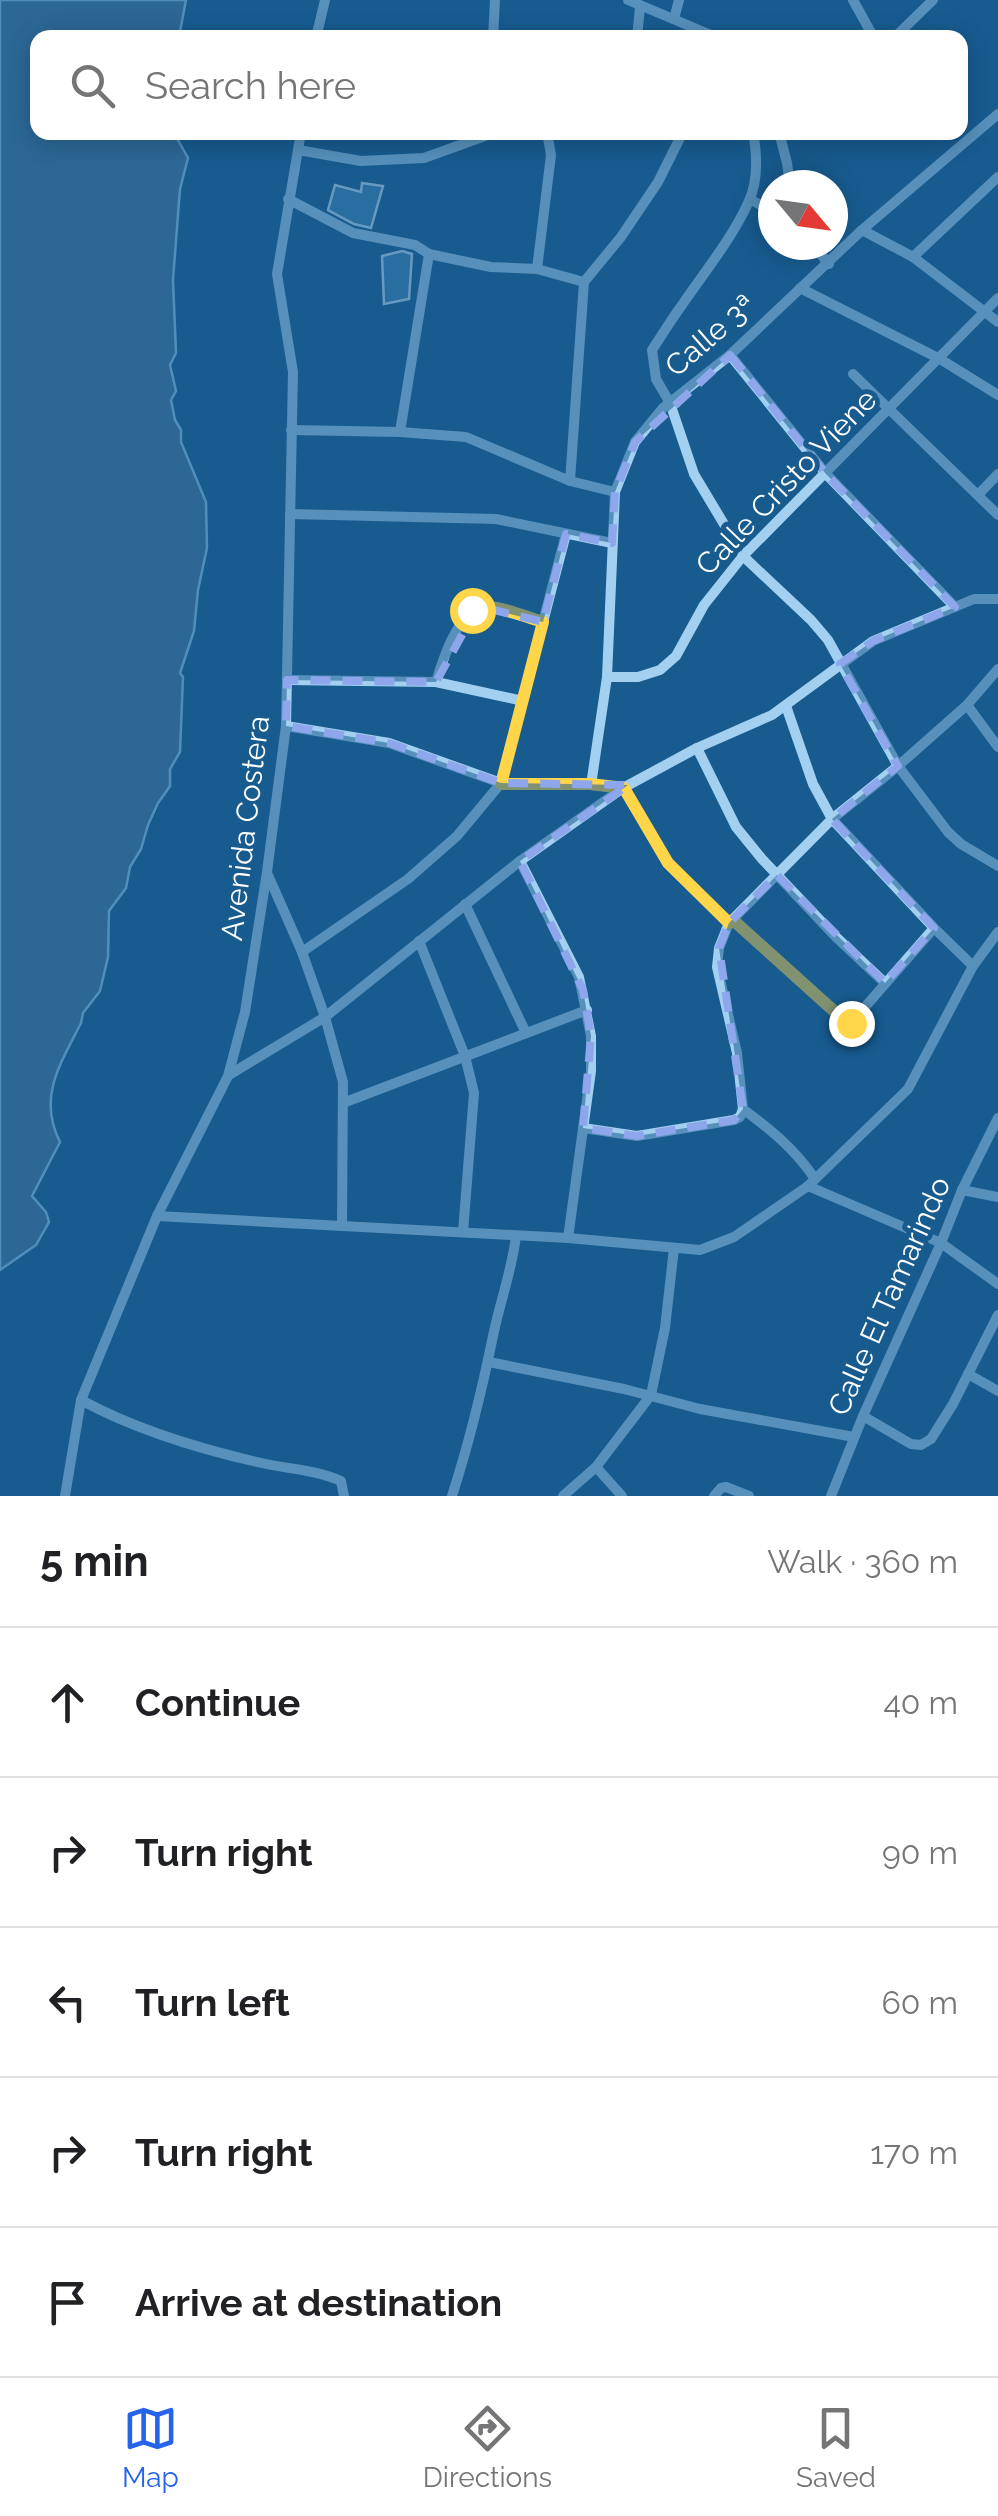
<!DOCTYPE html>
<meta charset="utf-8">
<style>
:root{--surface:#fff;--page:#f6f6f6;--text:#202124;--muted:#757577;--line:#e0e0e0;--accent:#2563eb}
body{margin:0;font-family:Raleway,sans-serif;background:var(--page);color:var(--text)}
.compass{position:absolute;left:758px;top:170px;width:90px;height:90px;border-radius:50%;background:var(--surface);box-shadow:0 5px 25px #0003;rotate:119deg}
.stop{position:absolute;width:30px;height:30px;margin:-22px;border:8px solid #ffd54a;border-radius:50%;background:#fff}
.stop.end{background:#ffd54a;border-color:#fff;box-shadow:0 2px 10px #0008}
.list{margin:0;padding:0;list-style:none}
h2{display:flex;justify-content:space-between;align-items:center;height:130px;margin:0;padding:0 40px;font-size:42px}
h2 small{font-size:32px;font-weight:400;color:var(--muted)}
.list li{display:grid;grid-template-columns:65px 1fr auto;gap:30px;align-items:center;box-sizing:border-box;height:150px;padding:0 40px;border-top:2px solid var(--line)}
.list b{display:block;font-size:38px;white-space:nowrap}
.list em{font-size:32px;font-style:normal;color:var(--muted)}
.icon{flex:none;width:55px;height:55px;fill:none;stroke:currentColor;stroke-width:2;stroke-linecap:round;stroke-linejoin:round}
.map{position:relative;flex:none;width:998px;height:1496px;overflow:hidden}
.search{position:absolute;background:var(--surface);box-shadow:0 5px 25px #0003;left:30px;right:30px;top:30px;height:110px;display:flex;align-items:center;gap:25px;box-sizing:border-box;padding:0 35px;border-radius:20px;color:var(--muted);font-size:38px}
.sheet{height:880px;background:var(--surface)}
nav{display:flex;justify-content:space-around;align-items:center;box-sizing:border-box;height:140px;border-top:2px solid var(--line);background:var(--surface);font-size:28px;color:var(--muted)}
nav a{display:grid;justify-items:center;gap:5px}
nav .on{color:var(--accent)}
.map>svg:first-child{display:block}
.water{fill:#45769b;stroke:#95cdf2;stroke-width:2.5}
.building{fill:#3f85b7;stroke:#c9e6fb;stroke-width:2.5}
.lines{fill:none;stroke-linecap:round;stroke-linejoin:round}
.street{stroke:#a3d0f0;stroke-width:10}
.route{stroke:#ffd54a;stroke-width:12}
.marked{fill:none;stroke:#8ea6ec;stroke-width:8;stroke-dasharray:20 12;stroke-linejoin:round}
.labels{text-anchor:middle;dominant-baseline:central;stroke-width:10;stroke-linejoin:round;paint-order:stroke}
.street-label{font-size:30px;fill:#fff;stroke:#175b8f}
</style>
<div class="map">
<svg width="998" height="1496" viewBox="0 0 998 1496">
<rect width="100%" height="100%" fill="#175b8f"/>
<path class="water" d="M0,0h186l-7,37 -141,1v94l136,1 14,25 -8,31 -7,91 3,73 -6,12 6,26 -5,9 4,20 6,10v12l25,60 1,46 -9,42 -4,41 -14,42 3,4 -3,75 -10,17v17l-12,17 -10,22 -7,24 -11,18 -4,21 -17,23 -1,46 -8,34 -17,22 -2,10c-20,40 -44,74 -21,119l-28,54 14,16 3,10 -13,23 -36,25z"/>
<g class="building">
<polygon points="362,183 383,186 371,228 354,224 328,210 335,185 361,192"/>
<polygon points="402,251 412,254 409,299 384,304 382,256"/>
</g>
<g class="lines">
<g class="street">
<polyline points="628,0 718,38"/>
<polyline points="853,0 874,38"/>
<polyline points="674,19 679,0"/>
<polyline points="316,38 325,0"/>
<polyline points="493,38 495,0"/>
<polyline points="637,38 640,7"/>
<polyline points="894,38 933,0"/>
<path d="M753,132c4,22 5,49 -4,69 -17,38 -44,70 -67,104 -11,15 -20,30 -30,45l4,29 14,24 24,71 49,82 68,64 17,20 70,126 50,66 13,12 37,22"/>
<polyline points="779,132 787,163 790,185"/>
<polyline points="298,150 361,161 424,158 496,132"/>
<polyline points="288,199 353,233 415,245 429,254 491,267 537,269 584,282"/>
<polyline points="750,199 773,212"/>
<polyline points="862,230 913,257 998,322"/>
<polyline points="813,245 829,264"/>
<polyline points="913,257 998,177"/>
<polyline points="537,269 551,155 547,132"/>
<polyline points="800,288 940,359 998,395"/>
<polyline points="730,355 826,474 955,607"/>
<polyline points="853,374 998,515"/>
<polyline points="291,430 400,432 466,437 570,481 615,492"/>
<polyline points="400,432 429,254"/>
<polyline points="570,481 584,282 621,237 658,182 683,132"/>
<polyline points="978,495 998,474"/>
<polyline points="290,514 496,519 612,543"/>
<polyline points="607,677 638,677 660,670 676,656 704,605 743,556 998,298"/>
<polyline points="287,680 436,682 523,701"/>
<path d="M436,682c8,-26 19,-60 42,-76l15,2 50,14"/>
<polyline points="967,705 998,747"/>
<polyline points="786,706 813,784 832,819 934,928 973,966"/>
<polyline points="286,726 389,743 501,783 591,785 623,788 668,863 729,923"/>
<polyline points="697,748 736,827 762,859 836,937 885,983"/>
<polyline points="591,785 607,677 615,492 635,442 663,408 730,355 862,230 998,114"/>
<polyline points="520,861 579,977 591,1036 591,1071 568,1238"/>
<polyline points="268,875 302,952 325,1017 343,1082 342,1225"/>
<polyline points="465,904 526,1033"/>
<polyline points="733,919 845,1021 851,1023 934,928"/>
<polyline points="419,941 465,1056 474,1093 463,1232"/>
<polyline points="302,952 408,879 457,836 501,783 566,534"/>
<polyline points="229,1075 325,1017 520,861 623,788 697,748 772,715 873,641 974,599 998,599"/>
<polyline points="343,1103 587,1010"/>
<path d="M743,1109c28,21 52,40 72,70"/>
<polyline points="583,1128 637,1136 734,1120 740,1117 743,1109 737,1053 717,967 719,948 729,923 832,819 898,766 967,705 998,669"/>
<polyline points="808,1186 941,1243 998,1284"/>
<polyline points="962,1190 998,1197"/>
<polyline points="157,1216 568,1238 700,1250 734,1237 808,1186 908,1089 973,966 998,932"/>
<polyline points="489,1362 624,1389 700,1409 854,1437"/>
<polyline points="968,1374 998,1391"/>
<path d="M81,1400c55,30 115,48 176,62 28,7 57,7 84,19l3,15"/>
<polyline points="863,1416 911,1444 921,1445 931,1439 953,1404 998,1315"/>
<polyline points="596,1467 622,1496"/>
<polyline points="65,1496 81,1400 157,1216 228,1076 245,1012 267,872 286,726 293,372 277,274 301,132"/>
<path d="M452,1496c17,-53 30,-106 41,-160 7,-34 19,-66 23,-100"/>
<polyline points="563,1496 596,1467 651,1395 665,1328 674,1248"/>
<polyline points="714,1496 721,1488 726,1487 749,1496"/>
<polyline points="831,1496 863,1416 941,1243 962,1190 998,1118"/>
</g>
</g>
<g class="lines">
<path class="route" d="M472,610c20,-9 50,6 71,12l-42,162h89l34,4 44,75 61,60 4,-3 112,101 6,2"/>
</g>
<path d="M0 0H998V1496H0ZM730,355l96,119 129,133 -82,34 -33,23 58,102 -66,53 102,109 -49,55 -108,-108 -48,48 -10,25 24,161 -9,11 -97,16 -54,-8 8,-92 -8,-46 -63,-129 108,-76 -127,-2 -112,-40 -103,-17 1,-46 149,2 42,-76 65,16 23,-88 46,9 3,-51 20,-50z" fill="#175b8f" fill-opacity=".55" fill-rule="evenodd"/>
<path class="marked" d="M730,355l96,119 129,133 -82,34 -33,23 58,102 -66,53 102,109 -49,55 -108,-108 -48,48 -10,25 24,161 -9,11 -97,16 -54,-8 8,-92 -8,-46 -63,-129 108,-76 -127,-2 -112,-40 -103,-17 1,-46 149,2 42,-76 65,16 23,-88 46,9 3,-51 20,-50z"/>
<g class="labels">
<g class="street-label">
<text transform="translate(710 335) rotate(-41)">Calle 3ª</text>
<text transform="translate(786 482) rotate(-46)">Calle Cristo Viene</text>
<text transform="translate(245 828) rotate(-83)">Avenida Costera</text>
<text transform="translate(889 1296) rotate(-66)">Calle El Tamarindo</text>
</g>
</g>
</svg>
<svg class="compass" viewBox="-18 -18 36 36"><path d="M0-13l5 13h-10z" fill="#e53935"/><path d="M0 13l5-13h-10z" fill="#757577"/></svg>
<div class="stop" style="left:472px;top:610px"></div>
<div class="stop end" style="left:851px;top:1023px"></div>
<div class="search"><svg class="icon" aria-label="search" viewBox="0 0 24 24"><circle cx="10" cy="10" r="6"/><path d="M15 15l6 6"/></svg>Search here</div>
</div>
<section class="sheet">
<h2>5 min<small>Walk · 360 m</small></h2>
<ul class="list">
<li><svg class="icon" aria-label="ahead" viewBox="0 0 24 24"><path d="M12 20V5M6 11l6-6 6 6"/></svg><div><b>Continue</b></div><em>40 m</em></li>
<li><svg class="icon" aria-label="right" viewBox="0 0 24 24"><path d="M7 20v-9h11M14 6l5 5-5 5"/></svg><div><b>Turn right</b></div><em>90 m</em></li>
<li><svg class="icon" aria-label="left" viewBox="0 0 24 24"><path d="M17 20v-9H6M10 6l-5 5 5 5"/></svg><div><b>Turn left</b></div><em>60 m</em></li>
<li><svg class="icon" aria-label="right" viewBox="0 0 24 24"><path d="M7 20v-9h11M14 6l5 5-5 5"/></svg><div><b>Turn right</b></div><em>170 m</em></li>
<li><svg class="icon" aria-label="arrive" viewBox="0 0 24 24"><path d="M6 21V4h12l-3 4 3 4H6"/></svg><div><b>Arrive at destination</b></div></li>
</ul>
</section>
<nav>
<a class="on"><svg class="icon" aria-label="map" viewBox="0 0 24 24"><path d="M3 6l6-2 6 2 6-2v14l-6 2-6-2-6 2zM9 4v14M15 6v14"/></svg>Map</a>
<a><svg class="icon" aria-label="directions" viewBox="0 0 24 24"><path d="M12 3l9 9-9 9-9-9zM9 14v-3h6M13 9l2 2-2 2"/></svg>Directions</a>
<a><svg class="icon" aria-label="saved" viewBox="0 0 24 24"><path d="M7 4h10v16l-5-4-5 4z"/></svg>Saved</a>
</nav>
